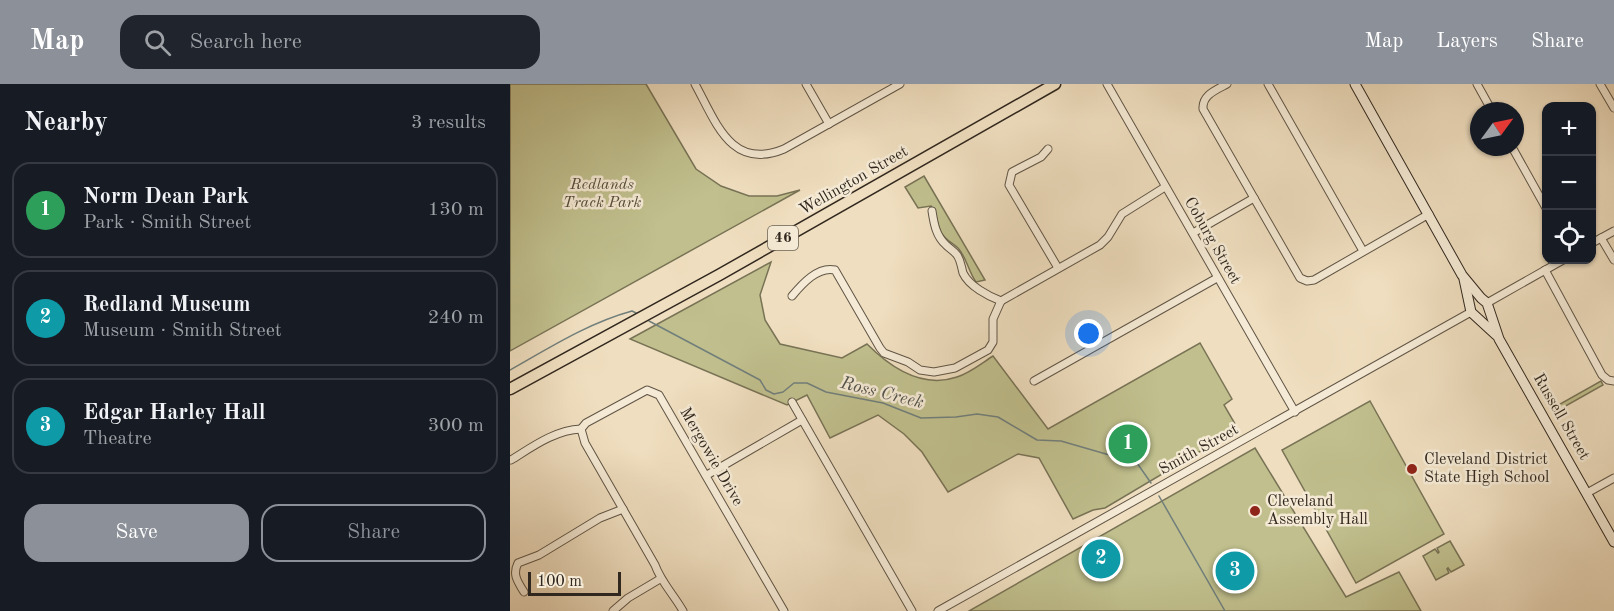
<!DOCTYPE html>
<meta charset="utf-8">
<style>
:root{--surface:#171b24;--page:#20242c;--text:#f1f3f6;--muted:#9ea1a6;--line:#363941;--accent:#8c9099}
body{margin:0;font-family:"Old Standard TT",serif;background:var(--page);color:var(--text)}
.controls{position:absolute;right:18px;top:18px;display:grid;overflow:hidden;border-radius:12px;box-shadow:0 2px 4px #0004}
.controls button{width:54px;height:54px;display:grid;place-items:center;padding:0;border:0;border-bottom:2px solid var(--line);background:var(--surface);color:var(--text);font:30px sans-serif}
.compass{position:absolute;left:960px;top:18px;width:54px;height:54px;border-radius:50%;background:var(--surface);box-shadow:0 2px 4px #0004;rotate:57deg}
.scale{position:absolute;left:18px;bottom:15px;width:93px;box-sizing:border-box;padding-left:6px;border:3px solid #30271e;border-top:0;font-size:16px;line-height:21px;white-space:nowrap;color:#30271e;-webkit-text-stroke:4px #f5ead5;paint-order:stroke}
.you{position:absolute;left:579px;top:250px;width:21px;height:21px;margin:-15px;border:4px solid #fff;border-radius:50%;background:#1a73e8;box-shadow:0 0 0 9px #1a73e833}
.badge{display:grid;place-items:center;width:39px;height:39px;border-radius:50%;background:var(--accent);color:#fff;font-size:20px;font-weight:700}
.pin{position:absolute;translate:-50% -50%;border:3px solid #fff;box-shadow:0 2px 6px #0006}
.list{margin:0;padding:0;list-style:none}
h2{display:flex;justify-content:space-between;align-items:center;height:78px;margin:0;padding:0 24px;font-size:26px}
h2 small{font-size:20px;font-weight:400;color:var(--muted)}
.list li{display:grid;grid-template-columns:39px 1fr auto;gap:18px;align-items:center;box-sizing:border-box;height:96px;margin:0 12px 12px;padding:0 12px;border:2px solid var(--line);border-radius:18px}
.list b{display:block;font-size:22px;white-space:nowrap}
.list p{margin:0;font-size:20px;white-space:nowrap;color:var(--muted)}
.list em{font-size:20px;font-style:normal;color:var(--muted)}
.actions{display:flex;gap:12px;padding:18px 24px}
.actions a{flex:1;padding:14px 0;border:2px solid var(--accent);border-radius:18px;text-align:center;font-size:21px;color:var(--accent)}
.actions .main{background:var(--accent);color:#fff}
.icon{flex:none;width:33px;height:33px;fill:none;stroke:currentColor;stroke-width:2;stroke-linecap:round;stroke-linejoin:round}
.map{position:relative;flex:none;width:1104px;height:527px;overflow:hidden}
header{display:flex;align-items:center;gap:36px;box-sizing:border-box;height:84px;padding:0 30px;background:var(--accent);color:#fff}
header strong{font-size:28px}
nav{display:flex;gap:33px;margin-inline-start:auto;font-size:21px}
.search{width:420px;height:54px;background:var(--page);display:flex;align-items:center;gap:15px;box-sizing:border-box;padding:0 21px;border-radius:18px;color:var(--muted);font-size:22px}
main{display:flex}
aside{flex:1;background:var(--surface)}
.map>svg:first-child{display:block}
.green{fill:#c0bf8d;stroke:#787356;stroke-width:1.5}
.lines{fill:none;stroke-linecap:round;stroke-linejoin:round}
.stream{stroke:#717f7c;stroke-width:1.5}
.minor-casing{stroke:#605546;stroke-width:9}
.secondary-casing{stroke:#30271e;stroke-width:11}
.primary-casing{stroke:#30271e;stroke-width:13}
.minor{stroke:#f5ead5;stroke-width:7}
.secondary{stroke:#f5ead5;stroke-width:9}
.primary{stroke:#efdebf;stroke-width:10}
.poi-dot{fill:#8f2418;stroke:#f5ead5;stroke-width:2}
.labels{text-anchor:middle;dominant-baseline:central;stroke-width:5;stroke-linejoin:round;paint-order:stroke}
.shield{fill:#f5ead5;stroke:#6b6255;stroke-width:1.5}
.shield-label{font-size:15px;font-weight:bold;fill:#30271e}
.street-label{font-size:16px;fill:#30271e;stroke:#f5ead5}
.park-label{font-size:16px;font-style:italic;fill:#544d3a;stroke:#f5ead5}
.poi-label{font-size:16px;fill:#30271e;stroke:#f5ead5;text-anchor:start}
.water-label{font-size:18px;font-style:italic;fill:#51534d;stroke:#f5ead5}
</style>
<header>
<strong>Map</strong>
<div class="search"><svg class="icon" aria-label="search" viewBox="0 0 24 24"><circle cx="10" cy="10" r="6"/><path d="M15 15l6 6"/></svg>Search here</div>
<nav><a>Map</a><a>Layers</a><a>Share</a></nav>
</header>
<main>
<aside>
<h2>Nearby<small>3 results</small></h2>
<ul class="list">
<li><span class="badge" style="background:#2e9e5b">1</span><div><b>Norm Dean Park</b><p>Park · Smith Street</p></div><em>130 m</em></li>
<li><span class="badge" style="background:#0f9aa8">2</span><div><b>Redland Museum</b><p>Museum · Smith Street</p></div><em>240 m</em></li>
<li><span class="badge" style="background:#0f9aa8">3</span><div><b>Edgar Harley Hall</b><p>Theatre</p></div><em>300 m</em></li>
</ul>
<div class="actions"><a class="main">Save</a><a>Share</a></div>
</aside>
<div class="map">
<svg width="1104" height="527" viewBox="0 0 1104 527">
<rect width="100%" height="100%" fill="#efdebf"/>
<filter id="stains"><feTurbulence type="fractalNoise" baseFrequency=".00333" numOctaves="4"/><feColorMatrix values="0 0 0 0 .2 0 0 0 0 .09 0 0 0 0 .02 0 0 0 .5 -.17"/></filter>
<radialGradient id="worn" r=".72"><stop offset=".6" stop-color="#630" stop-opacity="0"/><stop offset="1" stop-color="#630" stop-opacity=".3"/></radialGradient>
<g class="green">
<polygon points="0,0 136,0 186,85 211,102 239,112 267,112 290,106 0,267"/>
<path d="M414,92l61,104 -9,2c-8,-11 -9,-24 -18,-34 -6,-6 -12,-7 -17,-16 -4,-8 -4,-17 -10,-26l-13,2 -13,-21z"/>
<path d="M261,178l-11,33 5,25 15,24 62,14 25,-14c24,24 55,45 90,33 13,-4 25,-14 36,-21l55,73 152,-86 32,56 -8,6 14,24 -133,79 -12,2 -20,9 -34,-61 -21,-4 -70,38 -26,-40 -18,-18 -26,-19 -48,23 -23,-43 -20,10 -157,-66z"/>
<polygon points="1091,297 1093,301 1045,328 1043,324"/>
<polygon points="860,317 934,450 846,499 772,366"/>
<polygon points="745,364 836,513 889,488 911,527 459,527"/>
<polygon points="940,457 954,481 941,488 938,484 937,485 939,489 926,496 913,472 925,465 928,469 929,468 927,464"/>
</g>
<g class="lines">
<g class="stream">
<polyline points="139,237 250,296 256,306 264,310 273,308 284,299 297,299 316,308 373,319 411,334 446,333 467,330 488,333 527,356 551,357 627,379 641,399"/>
<path d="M0,286c39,-22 78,-47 122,-59l4,2"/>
<polyline points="649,412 715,527"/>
</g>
<defs>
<g id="minor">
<path d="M185,0c21,38 36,87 89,65l116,-65"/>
<polyline points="296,0 319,40"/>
<polyline points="597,0 785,328"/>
<path d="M717,0c-11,6 -25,11 -24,25l51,89"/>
<polyline points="758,0 853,167"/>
<polyline points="967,0 982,27"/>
<polyline points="1090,0 1104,24"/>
<polyline points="1002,63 1036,124"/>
<polyline points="538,65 531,73 502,88 499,101 548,184"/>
<path d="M422,127c2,13 4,25 14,34 4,4 8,6 11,10 4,6 4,11 6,18 6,13 25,23 38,28"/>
<polyline points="683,149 744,114 790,194 797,197 804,196 919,130"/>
<polyline points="1091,154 1104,176"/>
<polyline points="1082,159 1104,147"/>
<polyline points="1035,186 1092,291 1098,296 1104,297"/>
<path d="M282,212c10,-12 26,-30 43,-26l45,78 4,5 24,9 12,8 14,2 21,-4 33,-18 5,-8v-23l8,-18"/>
<polyline points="491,217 590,161 598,153 612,130 655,103"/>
<polyline points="977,219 1053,176"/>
<polyline points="524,297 707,194"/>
<polyline points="282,318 402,527"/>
<polyline points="71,345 76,339 137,306 149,311 274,527"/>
<path d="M71,345l4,14 70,122c6,17 19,30 28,46"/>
<path d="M1,376c21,-13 44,-30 70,-31"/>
<polyline points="197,391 292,336"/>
<polyline points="1077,409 1104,394"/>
<path d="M14,508c-6,-10 -12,-17 -6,-29l21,-8 61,-37 23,-9"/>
<polyline points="103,527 118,514 150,495"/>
<polyline points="428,527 961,228"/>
</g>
<g id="secondary">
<polyline points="845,0 952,191 971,214 977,219 989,255 1104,458"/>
<polyline points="954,195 961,228 986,251"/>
</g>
<polyline id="primary" points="0,305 209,191 545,0"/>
</defs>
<use href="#minor" class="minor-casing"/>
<use href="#secondary" class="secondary-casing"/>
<use href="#primary" class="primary-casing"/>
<use href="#minor" class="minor"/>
<use href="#secondary" class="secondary"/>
<use href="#primary" class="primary"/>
</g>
<g class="poi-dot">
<circle cx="902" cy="385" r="6"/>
<circle cx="745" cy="427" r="6"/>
</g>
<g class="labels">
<rect class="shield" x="258" y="142" width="30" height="24" rx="4.5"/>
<g class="shield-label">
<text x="273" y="154">46</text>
</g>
<g class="street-label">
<text transform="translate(344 97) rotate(-30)">Wellington Street</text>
<text transform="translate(702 157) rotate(60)">Coburg Street</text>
<text transform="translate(1051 333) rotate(60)">Russell Street</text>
<text transform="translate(689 366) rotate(-29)">Smith Street</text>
<text transform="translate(201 373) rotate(60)">Mergowie Drive</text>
</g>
<g class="park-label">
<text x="92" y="101">Redlands<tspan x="92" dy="18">Track Park</tspan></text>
</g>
<g class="poi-label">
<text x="914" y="376">Cleveland District<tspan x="914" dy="18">State High School</tspan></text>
<text x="757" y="418">Cleveland<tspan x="757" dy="18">Assembly Hall</tspan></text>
</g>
<g class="water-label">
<text transform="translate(372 309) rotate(14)">Ross Creek</text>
</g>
</g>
<rect width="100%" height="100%" filter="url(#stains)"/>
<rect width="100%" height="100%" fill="url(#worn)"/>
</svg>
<div class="controls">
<button>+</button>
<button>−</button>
<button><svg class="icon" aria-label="locate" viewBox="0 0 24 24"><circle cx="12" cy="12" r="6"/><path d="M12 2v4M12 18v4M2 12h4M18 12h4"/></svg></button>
</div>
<svg class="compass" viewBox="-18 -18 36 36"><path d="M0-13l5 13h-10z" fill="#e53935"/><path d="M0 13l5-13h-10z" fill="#9ea1a6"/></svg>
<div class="scale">100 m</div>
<div class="you"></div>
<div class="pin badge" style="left:618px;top:360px;background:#2e9e5b">1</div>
<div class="pin badge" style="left:591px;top:475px;background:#0f9aa8">2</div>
<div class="pin badge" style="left:725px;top:487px;background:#0f9aa8">3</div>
</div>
</main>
